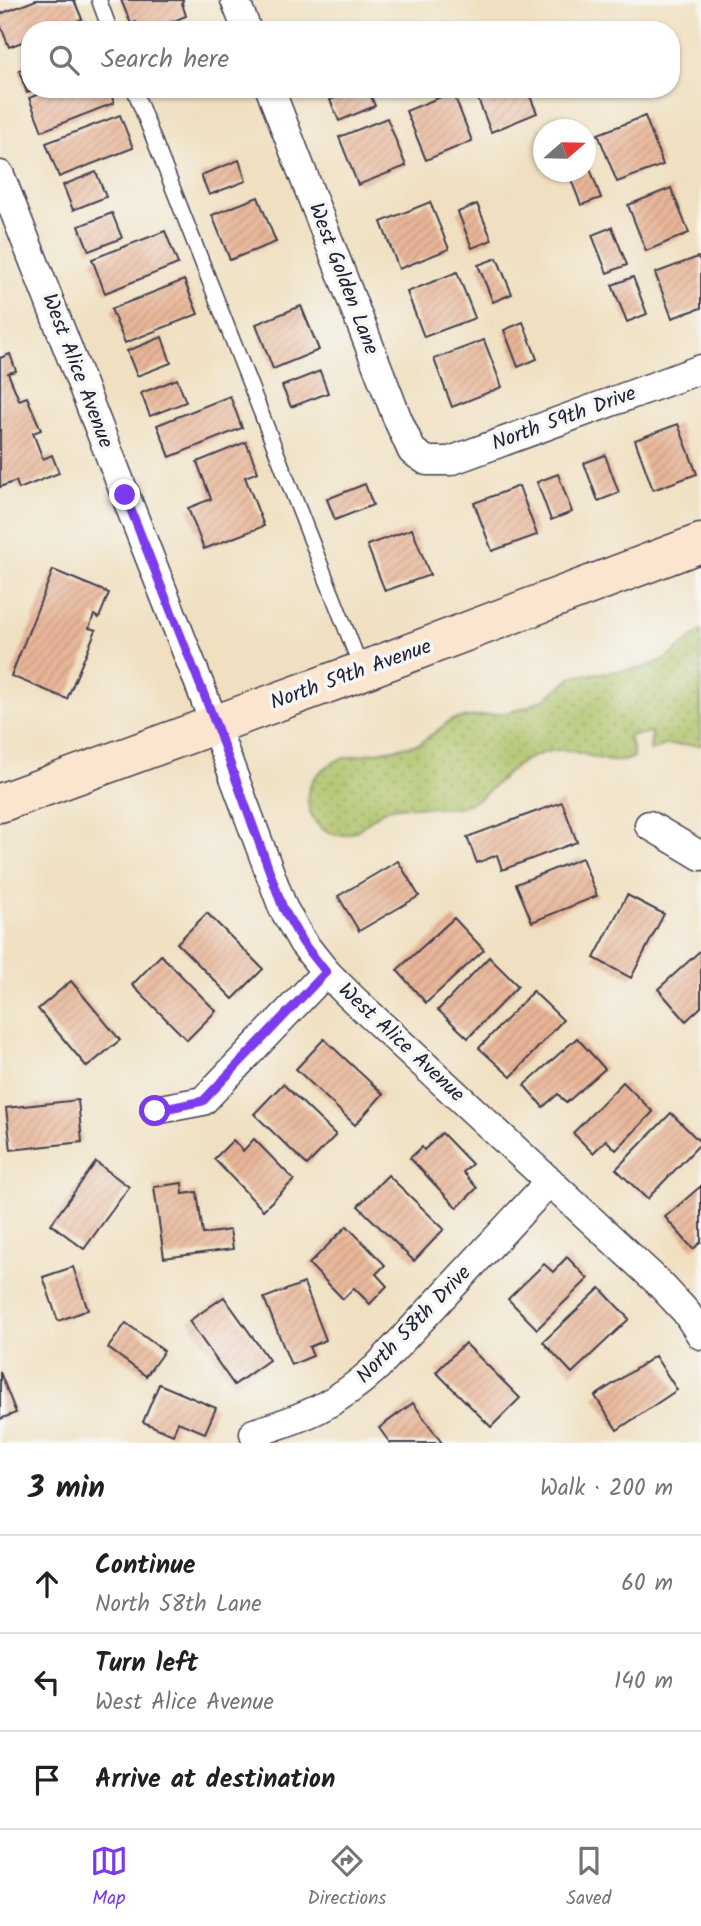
<!DOCTYPE html>
<meta charset="utf-8">
<style>
:root{--surface:#fff;--page:#f2f2f2;--text:#202124;--muted:#757577;--line:#e0e0e0;--accent:#7c3aed}
body{margin:0;font-family:Kalam,sans-serif;background:var(--page);color:var(--text)}
.compass{position:absolute;left:533px;top:119px;width:63px;height:63px;border-radius:50%;background:var(--surface);box-shadow:0 2px 5px #0004;rotate:70deg}
.stop{position:absolute;width:21px;height:21px;margin:-16px;border:5px solid #7c3aed;border-radius:50%;background:#fff}
.stop.end{background:#7c3aed;border-color:#fff;box-shadow:0 2px 7px #0008}
.list{margin:0;padding:0;list-style:none}
h2{display:flex;justify-content:space-between;align-items:center;height:91px;margin:0;padding:0 28px;font-size:30px}
h2 small{font-size:23px;font-weight:400;color:var(--muted)}
.list li{display:grid;grid-template-columns:46px 1fr auto;gap:21px;align-items:center;box-sizing:border-box;height:98px;padding:0 28px;border-top:2px solid var(--line)}
.list b{display:block;font-size:26px;white-space:nowrap}
.list p{margin:0;font-size:23px;white-space:nowrap;color:var(--muted)}
.list em{font-size:23px;font-style:normal;color:var(--muted)}
.icon{flex:none;width:38px;height:38px;fill:none;stroke:currentColor;stroke-width:2;stroke-linecap:round;stroke-linejoin:round}
.map{position:relative;flex:none;width:701px;height:1443px;overflow:hidden}
.search{position:absolute;background:var(--surface);box-shadow:0 2px 5px #0004;left:21px;right:21px;top:21px;height:77px;display:flex;align-items:center;gap:18px;box-sizing:border-box;padding:0 24px;border-radius:28px;color:var(--muted);font-size:26px}
.sheet{height:385px;background:var(--surface)}
nav{display:flex;justify-content:space-around;align-items:center;box-sizing:border-box;height:98px;border-top:2px solid var(--line);background:var(--surface);font-size:19px;color:var(--muted)}
nav a{display:grid;justify-items:center;gap:4px}
nav .on{color:var(--accent)}
.map>svg:first-child{display:block}
.grass{fill:url(#grass-dots);stroke:#687250;stroke-width:2}
.building{fill:url(#building-hatch)}
.lines{fill:none;stroke-linecap:round;stroke-linejoin:round}
.lane-casing{stroke:#413e4f;stroke-width:17}
.street-casing{stroke:#413e4f;stroke-width:31}
.secondary-casing{stroke:#413e4f;stroke-width:41}
.lane{stroke:#fff;stroke-width:14}
.street{stroke:#fff;stroke-width:28}
.secondary{stroke:#fbe5cf;stroke-width:38}
.route{stroke:#7c3aed;stroke-width:9}
.labels{text-anchor:middle;dominant-baseline:central;stroke-width:7;stroke-linejoin:round;paint-order:stroke}
.street-label{font-size:21px;fill:#22223b;stroke:#f6f6f2}
</style>
<div class="map">
<svg width="701" height="1443" viewBox="0 0 701 1443">
<defs>
<pattern id="grass-dots" width="8" height="8" patternUnits="userSpaceOnUse" patternTransform="scale(1.75)"><rect width="8" height="8" fill="#adc166"/><path d="M2 2h.1M6 6h.1" fill="none" stroke="#8c9c55" stroke-width="1.8" stroke-linecap="round"/></pattern>
<pattern id="building-hatch" width="6" height="6" patternUnits="userSpaceOnUse" patternTransform="scale(1.75)"><rect width="6" height="6" fill="#e8b597"/><path d="M-1 1l2-2M0 6l6-6M5 7l2-2" fill="none" stroke="#c79b83"/></pattern>
</defs>
<rect width="100%" height="100%" fill="#f6f6f2"/>
<filter id="ink" filterUnits="userSpaceOnUse"><feTurbulence type="fractalNoise" baseFrequency=".0143" numOctaves="2"/><feDisplacementMap in="SourceGraphic" scale="14" xChannelSelector="R" yChannelSelector="G"/><feConvolveMatrix kernelMatrix="1 2 1 2 8 2 1 2 1" color-interpolation-filters="sRGB"/></filter>
<filter id="wash" filterUnits="userSpaceOnUse"><feTurbulence type="fractalNoise" baseFrequency=".00686" numOctaves="4" result="noise"/><feDisplacementMap in="SourceGraphic" scale="28" xChannelSelector="R" yChannelSelector="G"/><feGaussianBlur stdDeviation="1.57" result="paint"/><feColorMatrix in="noise" values="0 0 0 0 0 0 0 0 0 0 0 0 0 0 0 0 0 1.4 0 .05"/><feComposite in="paint" operator="in"/></filter>
<g filter="url(#wash)">
<rect width="100%" height="100%" fill="#f0e0c1"/>
<path class="grass" d="M701,631v114h-35l-16,6 2,-19 -23,4 5,21c-26,14 -54,-12 -83,-6 -19,4 -36,14 -50,28 -8,7 -15,15 -24,21 -30,17 -60,0 -89,9 -18,6 -25,24 -45,26 -26,3 -44,-32 -31,-53 6,-11 17,-17 28,-23l79,-15 32,-24 10,-2 44,-5 22,-6 19,-9 28,-22 70,-8 22,-9z"/>
<g id="blocks">
<g class="building">
<polygon points="36,0 74,0 82,19 55,30 30,30 30,39 9,47 0,24 0,14"/>
<polygon points="121,0 183,0 182,3 186,16 152,30 139,30 136,22 131,24"/>
<polygon points="30,66 30,89 35,90 27,93 19,70"/>
<polygon points="52,89 109,89 114,103 42,131 29,98"/>
<polygon points="355,89 368,89 375,106 339,121 330,100"/>
<polygon points="474,89 527,89 537,113 491,132"/>
<polygon points="453,92 472,141 426,160 406,111"/>
<polygon points="120,115 133,148 59,177 46,143"/>
<polygon points="645,116 663,165 617,182 598,134"/>
<polygon points="387,118 406,166 358,185 339,137"/>
<polygon points="586,158 601,198 581,205 568,172 586,172"/>
<polygon points="239,160 246,181 209,195 201,175"/>
<polygon points="96,172 106,197 73,210 63,185"/>
<polygon points="671,188 689,233 646,251 628,205"/>
<polygon points="258,197 276,242 230,260 212,215"/>
<polygon points="430,202 449,249 399,269 381,222"/>
<polygon points="477,204 492,240 472,248 458,212"/>
<polygon points="112,213 122,238 89,251 79,226"/>
<polygon points="612,227 627,265 607,273 592,235"/>
<polygon points="165,231 178,264 105,293 92,259"/>
<polygon points="698,257 701,263 701,308 672,318 655,273"/>
<polygon points="497,258 512,294 493,302 478,265"/>
<polygon points="457,272 475,318 424,337 407,292"/>
<polygon points="633,277 647,314 627,322 612,285"/>
<polygon points="184,280 198,314 125,343 111,309"/>
<polygon points="301,306 319,350 273,369 256,324"/>
<polygon points="523,322 537,359 518,367 504,330"/>
<polygon points="162,337 171,363 137,376 127,351"/>
<polygon points="484,340 502,387 452,407 434,359"/>
<polygon points="10,354 16,371 8,373 19,400 27,397 41,430 33,433 43,459 52,455 59,473 19,489 16,481 0,487 0,358"/>
<polygon points="320,371 328,393 291,407 282,386"/>
<polygon points="177,379 186,402 150,416 141,393"/>
<polygon points="230,396 242,428 170,457 157,425"/>
<polygon points="678,424 697,474 653,490 635,440"/>
<polygon points="246,442 258,472 245,477 264,526 204,549 188,508 211,499 197,462"/>
<polygon points="605,455 619,493 598,501 584,463"/>
<polygon points="558,474 572,512 551,520 537,482"/>
<polygon points="365,484 373,505 335,520 327,499"/>
<polygon points="519,486 537,535 492,551 474,503"/>
<polygon points="412,529 430,575 385,591 367,545"/>
<polygon points="53,570 109,593 99,618 94,615 89,628 96,630 67,699 11,676"/>
<polygon points="562,802 577,842 502,870 497,855 477,863 467,837"/>
<polygon points="582,858 597,896 532,922 516,884"/>
<polygon points="398,861 419,896 359,931 338,896"/>
<polygon points="627,895 664,914 631,978 594,958"/>
<polygon points="207,913 263,969 233,999 177,943"/>
<polygon points="454,918 484,950 426,1003 397,970"/>
<polygon points="701,950 701,1007 686,1021 658,989"/>
<polygon points="161,955 216,1011 187,1040 132,985"/>
<polygon points="489,957 518,986 468,1038 438,1010"/>
<polygon points="71,981 120,1040 87,1067 38,1009"/>
<polygon points="533,991 563,1020 511,1077 479,1048"/>
<polygon points="577,1038 605,1069 566,1103 558,1094 543,1107 524,1085"/>
<polygon points="324,1039 383,1094 355,1125 296,1069"/>
<polygon points="623,1082 653,1112 616,1150 606,1140 593,1153 573,1133"/>
<polygon points="283,1084 336,1135 307,1165 254,1114"/>
<polygon points="78,1100 82,1142 11,1150 6,1108"/>
<polygon points="671,1113 701,1143 647,1199 616,1169"/>
<polygon points="442,1133 472,1164 463,1172 477,1188 457,1208 410,1158 422,1147 424,1150"/>
<polygon points="254,1139 294,1180 263,1210 214,1159 233,1140 243,1151"/>
<polygon points="96,1162 129,1187 84,1249 51,1224"/>
<polygon points="388,1175 444,1229 414,1261 358,1206"/>
<polygon points="182,1183 183,1194 197,1192 203,1234 230,1230 233,1249 164,1258 154,1187"/>
<polygon points="701,1186 701,1242 693,1249 665,1217"/>
<polygon points="347,1226 385,1265 376,1274 387,1286 370,1304 354,1288 343,1299 309,1264"/>
<polygon points="567,1257 588,1279 537,1329 508,1299 544,1264 553,1272"/>
<polygon points="73,1267 88,1310 58,1321 43,1277"/>
<polygon points="304,1283 326,1340 309,1347 313,1356 291,1365 264,1298"/>
<polygon points="600,1288 629,1319 572,1373 543,1342"/>
<polygon points="224,1297 269,1360 234,1385 189,1321"/>
<polygon points="126,1323 164,1351 146,1376 108,1348"/>
<polygon points="465,1343 520,1398 491,1427 436,1372"/>
<polygon points="655,1356 677,1390 617,1430 595,1396"/>
<polygon points="0,1372 16,1413 0,1419"/>
<polygon points="159,1384 216,1408 205,1433 178,1422 173,1435 143,1422"/>
<polygon points="413,1403 442,1443 390,1443 379,1428"/>
</g>
</g>
</g>
<g filter="url(#ink)">
<use href="#blocks" fill-opacity="0" stroke="#413e4f" stroke-width="2"/>
<g class="lines">
<defs>
<g id="lane">
<polyline points="99,0 110,30"/>
<polyline points="134,89 362,670"/>
</g>
<g id="street">
<polyline points="235,0 247,30"/>
<polyline points="270,89 398,420 412,451 427,461 450,461 701,369"/>
<polyline points="0,175 200,686 283,908 303,943 326,972 351,997 658,1282 686,1312 701,1335"/>
<polyline points="649,825 701,856"/>
<polyline points="155,1110 203,1101 326,972"/>
<path d="M257,1443l-3,-10c52,-16 82,-28 123,-66l173,-186"/>
</g>
<polyline id="secondary" points="0,803 362,671 701,543"/>
</defs>
<use href="#lane" class="lane-casing"/>
<use href="#street" class="street-casing"/>
<use href="#secondary" class="secondary-casing"/>
<use href="#lane" class="lane"/>
<use href="#street" class="street"/>
<use href="#secondary" class="secondary"/>
</g>
</g>
<g class="lines" filter="url(#ink)">
<polyline class="route" points="125,495 216,725 283,908 303,943 326,972 203,1101 155,1111"/>
</g>
<g class="labels">
<g class="street-label">
<text transform="translate(343 279) rotate(69)">West Golden Lane</text>
<text transform="translate(77 371) rotate(69)">West Alice Avenue</text>
<text transform="translate(564 419) rotate(-20)">North 59th Drive</text>
<text transform="translate(351 675) rotate(-20)">North 59th Avenue</text>
<text transform="translate(401 1043) rotate(43)">West Alice Avenue</text>
<text transform="translate(414 1325) rotate(-46)">North 58th Drive</text>
</g>
</g>
</svg>
<svg class="compass" viewBox="-18 -18 36 36"><path d="M0-13l5 13h-10z" fill="#e53935"/><path d="M0 13l5-13h-10z" fill="#757577"/></svg>
<div class="stop" style="left:155px;top:1111px"></div>
<div class="stop end" style="left:125px;top:495px"></div>
<div class="search"><svg class="icon" aria-label="search" viewBox="0 0 24 24"><circle cx="10" cy="10" r="6"/><path d="M15 15l6 6"/></svg>Search here</div>
</div>
<section class="sheet">
<h2>3 min<small>Walk · 200 m</small></h2>
<ul class="list">
<li><svg class="icon" aria-label="ahead" viewBox="0 0 24 24"><path d="M12 20V5M6 11l6-6 6 6"/></svg><div><b>Continue</b><p>North 58th Lane</p></div><em>60 m</em></li>
<li><svg class="icon" aria-label="left" viewBox="0 0 24 24"><path d="M17 20v-9H6M10 6l-5 5 5 5"/></svg><div><b>Turn left</b><p>West Alice Avenue</p></div><em>140 m</em></li>
<li><svg class="icon" aria-label="arrive" viewBox="0 0 24 24"><path d="M6 21V4h12l-3 4 3 4H6"/></svg><div><b>Arrive at destination</b></div></li>
</ul>
</section>
<nav>
<a class="on"><svg class="icon" aria-label="map" viewBox="0 0 24 24"><path d="M3 6l6-2 6 2 6-2v14l-6 2-6-2-6 2zM9 4v14M15 6v14"/></svg>Map</a>
<a><svg class="icon" aria-label="directions" viewBox="0 0 24 24"><path d="M12 3l9 9-9 9-9-9zM9 14v-3h6M13 9l2 2-2 2"/></svg>Directions</a>
<a><svg class="icon" aria-label="saved" viewBox="0 0 24 24"><path d="M7 4h10v16l-5-4-5 4z"/></svg>Saved</a>
</nav>
